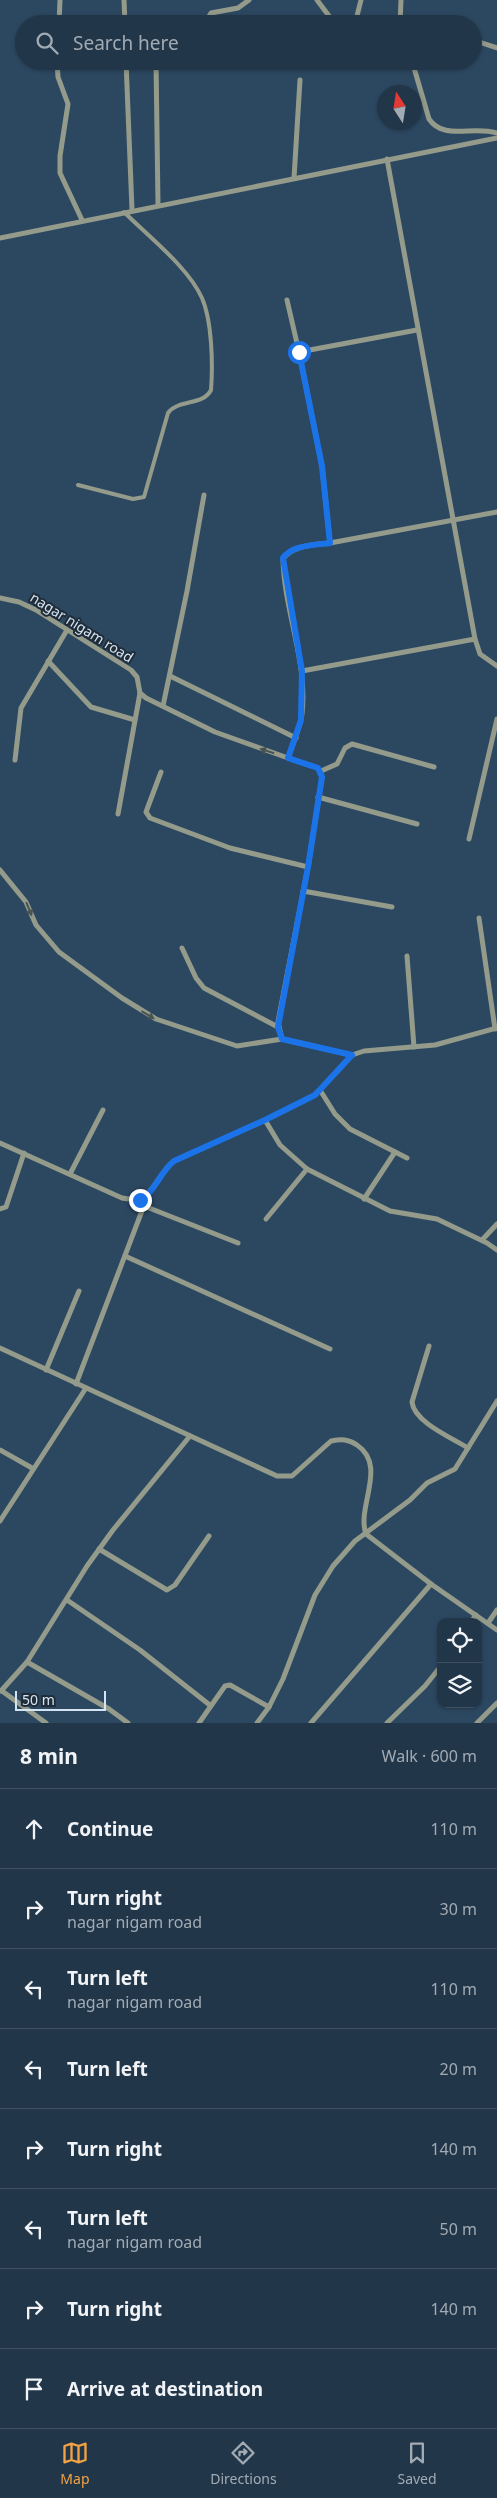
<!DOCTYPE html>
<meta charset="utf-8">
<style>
:root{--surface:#213649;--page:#2d4153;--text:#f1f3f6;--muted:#a2abb4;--line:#3e5061;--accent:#f4a344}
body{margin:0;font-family:"Noto Sans",sans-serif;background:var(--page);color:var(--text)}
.controls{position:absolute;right:15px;bottom:15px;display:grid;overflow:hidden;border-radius:10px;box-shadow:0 1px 4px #0004}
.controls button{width:45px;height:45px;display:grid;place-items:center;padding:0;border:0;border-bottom:1px solid var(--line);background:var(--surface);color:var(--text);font:25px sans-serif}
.compass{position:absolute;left:377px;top:85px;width:45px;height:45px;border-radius:50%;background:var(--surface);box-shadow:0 1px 4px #0004;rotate:348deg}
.scale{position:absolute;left:15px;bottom:12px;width:91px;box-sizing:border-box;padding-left:5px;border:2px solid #d4e4f3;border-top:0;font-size:14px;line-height:18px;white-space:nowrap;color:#d4e4f3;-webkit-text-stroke:4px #202d38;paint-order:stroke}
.stop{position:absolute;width:15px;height:15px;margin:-11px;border:4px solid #1a73e8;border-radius:50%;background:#fff}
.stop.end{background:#1a73e8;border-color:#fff;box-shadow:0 1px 5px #0008}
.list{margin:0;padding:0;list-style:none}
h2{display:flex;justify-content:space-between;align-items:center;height:65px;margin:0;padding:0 20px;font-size:21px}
h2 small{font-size:16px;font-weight:400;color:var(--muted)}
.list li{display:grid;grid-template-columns:32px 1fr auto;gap:15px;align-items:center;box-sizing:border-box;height:80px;padding:0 20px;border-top:1px solid var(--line)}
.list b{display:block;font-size:19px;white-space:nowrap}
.list p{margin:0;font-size:16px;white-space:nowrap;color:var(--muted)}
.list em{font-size:16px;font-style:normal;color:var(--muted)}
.icon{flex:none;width:28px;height:28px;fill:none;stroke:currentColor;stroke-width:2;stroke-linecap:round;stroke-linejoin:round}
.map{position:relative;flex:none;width:497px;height:1723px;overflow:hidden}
.search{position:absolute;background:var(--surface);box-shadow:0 1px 4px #0004;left:15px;right:15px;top:15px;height:55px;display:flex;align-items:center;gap:12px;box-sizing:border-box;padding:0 18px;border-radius:28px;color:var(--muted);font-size:19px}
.sheet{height:705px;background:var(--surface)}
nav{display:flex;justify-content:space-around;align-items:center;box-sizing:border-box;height:70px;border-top:1px solid var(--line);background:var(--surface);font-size:14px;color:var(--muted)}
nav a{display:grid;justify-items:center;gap:2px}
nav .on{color:var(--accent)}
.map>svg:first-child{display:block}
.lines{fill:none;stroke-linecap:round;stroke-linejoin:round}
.service{stroke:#949b8b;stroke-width:4}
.minor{stroke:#949b8b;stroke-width:5}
.oneway{fill:#495455}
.route{stroke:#1a73e8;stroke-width:6}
.labels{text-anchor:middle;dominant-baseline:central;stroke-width:4;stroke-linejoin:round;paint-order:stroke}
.street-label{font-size:14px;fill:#d4e4f3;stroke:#202d38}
</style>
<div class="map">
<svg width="497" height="1723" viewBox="0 0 497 1723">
<rect width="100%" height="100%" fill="#2c4861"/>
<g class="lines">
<path class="service" d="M78,485l55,14 11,-2 24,-84c10,-14 35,-7 43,-23 2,-26 1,-69 -9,-92 -14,-31 -54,-62 -78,-86"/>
<g class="minor">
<polyline points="124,0 125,24"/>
<polyline points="317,0 335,24"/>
<polyline points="59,24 60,0"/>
<polyline points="204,24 211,13 238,8 249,0"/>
<polyline points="355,24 361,0"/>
<polyline points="400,24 401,0"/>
<polyline points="473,40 497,48"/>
<polyline points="57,61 58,77 68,104 60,156 60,173 82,220"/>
<polyline points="126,61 132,210"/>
<polyline points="156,61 158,205"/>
<path d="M412,61l17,58c15,22 43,6 68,14"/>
<polyline points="294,178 300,80"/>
<polyline points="0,238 497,138"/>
<polyline points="287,300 299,352"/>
<polyline points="417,330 299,352 322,466 330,543 497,512"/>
<path d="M0,598l19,4 17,8 95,60 6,7 3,16 6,5 69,34 73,26c5,-15 12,-29 14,-44 6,-53 -18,-103 -19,-155 9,-14 32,-14 47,-16"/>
<polyline points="475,639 480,654 497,666"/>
<polyline points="48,661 91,707 135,720"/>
<polyline points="302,671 475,639 387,159"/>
<polyline points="170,676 296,738"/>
<polyline points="163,706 187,591 204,495"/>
<polyline points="15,760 21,708 67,630"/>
<polyline points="321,771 337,764 345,748 352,744 434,767"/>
<polyline points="161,772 146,812 150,818 230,848 308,867"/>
<polyline points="318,797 417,824"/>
<polyline points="118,814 140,693"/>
<polyline points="469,839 497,719"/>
<polyline points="0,870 26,902 36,925 59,952 122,998 156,1019 237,1046 282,1039 352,1055"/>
<polyline points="303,891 392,907"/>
<polyline points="479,918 495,1029"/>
<polyline points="182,948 196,978 204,988 278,1027"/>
<polyline points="407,956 414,1047"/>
<polyline points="282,1039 278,1022 308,867 322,777 318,768 288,758"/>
<polyline points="320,1090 335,1114 350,1129 407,1158"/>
<polyline points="265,1120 280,1145 307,1169 390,1211 437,1219 487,1243 497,1250"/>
<path d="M0,1143l122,55c32,7 31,-20 52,-37l91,-41 50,-25 37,-40 12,-4 71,-6 62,-17"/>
<polyline points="70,1174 103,1110"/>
<polyline points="364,1199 395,1152"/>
<polyline points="144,1206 238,1243"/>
<polyline points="0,1209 6,1207 24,1153"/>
<polyline points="266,1219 307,1169"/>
<polyline points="482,1240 497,1224"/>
<polyline points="125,1256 330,1349"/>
<path d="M429,1346l-17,56c2,20 40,36 56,46"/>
<path d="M0,1348l277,128h15l39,-35c11,-2 17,-2 26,4 31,21 -1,62 9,89l65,50 66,46"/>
<polyline points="46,1370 79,1291"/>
<polyline points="76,1384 148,1195"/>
<polyline points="0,1450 32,1468"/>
<polyline points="0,1521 86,1388"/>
<polyline points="99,1549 167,1590 175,1585 209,1536"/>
<polyline points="67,1600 140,1650 211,1706"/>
<polyline points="471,1622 476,1615"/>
<polyline points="488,1623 497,1610"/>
<polyline points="1,1691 27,1662"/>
<polyline points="2,1691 46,1723"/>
<polyline points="128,1723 109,1709 27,1662 87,1566 113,1530 190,1436"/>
<polyline points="199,1723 225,1686 230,1685 269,1707 283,1679 315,1595 333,1566 355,1541 410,1500 427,1483 455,1469 497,1401"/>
<polyline points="257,1723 269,1707"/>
<polyline points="311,1723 431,1584"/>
<polyline points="387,1723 425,1686 441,1666"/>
<polyline points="477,1723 497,1703"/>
</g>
</g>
<defs><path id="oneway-solid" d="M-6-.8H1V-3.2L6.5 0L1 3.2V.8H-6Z" transform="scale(1.25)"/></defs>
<g class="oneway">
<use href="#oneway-solid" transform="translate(267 751) rotate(-162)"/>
<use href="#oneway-solid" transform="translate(29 909) rotate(68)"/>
<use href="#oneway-solid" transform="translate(148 1015) rotate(31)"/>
</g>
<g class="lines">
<path class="route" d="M140,1200c15,-8 20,-28 34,-39l91,-41 50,-25 37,-40 -70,-16 -4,-12 30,-160 14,-90 -4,-9 -30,-10 13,-38 1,-49 -19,-113c9,-13 32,-13 47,-15l-8,-77 -23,-114"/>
</g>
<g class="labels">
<g class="street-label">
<text transform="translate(82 627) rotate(32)">nagar nigam road</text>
</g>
</g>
</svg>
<div class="controls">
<button><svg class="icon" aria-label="locate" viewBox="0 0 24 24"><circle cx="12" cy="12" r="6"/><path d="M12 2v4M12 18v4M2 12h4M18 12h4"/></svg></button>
<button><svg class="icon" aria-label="layers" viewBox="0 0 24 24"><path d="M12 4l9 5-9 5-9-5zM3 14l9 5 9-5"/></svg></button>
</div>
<svg class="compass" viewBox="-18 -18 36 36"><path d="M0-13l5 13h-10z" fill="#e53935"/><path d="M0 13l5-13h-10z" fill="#a2abb4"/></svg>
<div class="scale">50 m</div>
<div class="stop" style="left:299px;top:352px"></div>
<div class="stop end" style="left:140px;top:1200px"></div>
<div class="search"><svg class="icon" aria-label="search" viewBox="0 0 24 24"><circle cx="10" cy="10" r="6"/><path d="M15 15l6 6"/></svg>Search here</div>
</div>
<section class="sheet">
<h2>8 min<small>Walk · 600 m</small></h2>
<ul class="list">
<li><svg class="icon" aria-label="ahead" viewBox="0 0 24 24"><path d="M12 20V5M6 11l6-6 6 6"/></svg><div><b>Continue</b></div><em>110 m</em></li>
<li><svg class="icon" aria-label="right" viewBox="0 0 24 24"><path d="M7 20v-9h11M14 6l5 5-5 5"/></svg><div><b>Turn right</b><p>nagar nigam road</p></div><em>30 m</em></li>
<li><svg class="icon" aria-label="left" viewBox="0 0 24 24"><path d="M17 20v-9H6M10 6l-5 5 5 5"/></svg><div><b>Turn left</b><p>nagar nigam road</p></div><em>110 m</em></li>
<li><svg class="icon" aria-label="left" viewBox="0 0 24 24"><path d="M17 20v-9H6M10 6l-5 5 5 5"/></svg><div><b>Turn left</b></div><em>20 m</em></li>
<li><svg class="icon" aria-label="right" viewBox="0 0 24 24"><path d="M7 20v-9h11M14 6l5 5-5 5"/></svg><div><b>Turn right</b></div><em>140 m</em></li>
<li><svg class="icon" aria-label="left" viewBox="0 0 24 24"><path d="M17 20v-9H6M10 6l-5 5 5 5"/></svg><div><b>Turn left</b><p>nagar nigam road</p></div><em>50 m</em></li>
<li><svg class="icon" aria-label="right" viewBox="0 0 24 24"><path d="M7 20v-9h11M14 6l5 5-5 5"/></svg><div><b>Turn right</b></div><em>140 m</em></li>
<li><svg class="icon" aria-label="arrive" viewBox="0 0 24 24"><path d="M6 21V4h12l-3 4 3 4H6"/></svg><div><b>Arrive at destination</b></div></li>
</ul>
</section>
<nav>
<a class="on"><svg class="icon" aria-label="map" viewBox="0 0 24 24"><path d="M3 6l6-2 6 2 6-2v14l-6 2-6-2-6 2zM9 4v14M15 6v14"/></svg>Map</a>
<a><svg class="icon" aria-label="directions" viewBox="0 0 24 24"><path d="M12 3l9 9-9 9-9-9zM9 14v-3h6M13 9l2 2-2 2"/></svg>Directions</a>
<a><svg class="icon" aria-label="saved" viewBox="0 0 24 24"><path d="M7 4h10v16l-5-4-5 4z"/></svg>Saved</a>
</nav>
